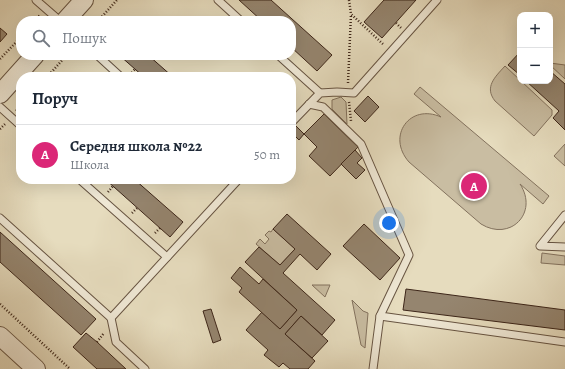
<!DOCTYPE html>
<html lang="uk">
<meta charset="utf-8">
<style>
:root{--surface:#fff;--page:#f2f2f3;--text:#1f2937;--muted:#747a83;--line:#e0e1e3;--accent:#db2777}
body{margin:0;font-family:Alegreya,serif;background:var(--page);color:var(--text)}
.controls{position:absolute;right:12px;top:12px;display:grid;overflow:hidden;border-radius:8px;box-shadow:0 4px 16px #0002}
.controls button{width:36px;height:36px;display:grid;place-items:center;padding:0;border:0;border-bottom:1px solid var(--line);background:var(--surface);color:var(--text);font:20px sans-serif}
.you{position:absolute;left:389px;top:223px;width:14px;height:14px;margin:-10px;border:3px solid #fff;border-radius:50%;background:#1a73e8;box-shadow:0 0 0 6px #1a73e833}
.badge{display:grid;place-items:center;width:26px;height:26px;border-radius:50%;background:var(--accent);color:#fff;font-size:13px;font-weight:700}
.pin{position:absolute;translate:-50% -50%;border:2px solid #fff;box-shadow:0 1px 4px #0006}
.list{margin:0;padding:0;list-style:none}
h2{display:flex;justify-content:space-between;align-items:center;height:52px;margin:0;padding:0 16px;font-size:17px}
h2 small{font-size:13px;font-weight:400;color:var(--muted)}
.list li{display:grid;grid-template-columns:26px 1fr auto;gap:12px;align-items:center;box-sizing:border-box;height:60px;padding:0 16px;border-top:1px solid var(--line)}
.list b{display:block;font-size:15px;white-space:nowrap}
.list p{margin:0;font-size:13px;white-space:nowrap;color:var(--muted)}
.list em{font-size:13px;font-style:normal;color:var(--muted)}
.icon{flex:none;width:22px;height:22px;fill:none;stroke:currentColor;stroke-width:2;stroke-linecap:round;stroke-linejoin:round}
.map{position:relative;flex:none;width:565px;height:369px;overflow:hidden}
.search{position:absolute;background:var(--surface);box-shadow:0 4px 16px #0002;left:16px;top:16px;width:280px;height:44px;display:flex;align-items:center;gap:10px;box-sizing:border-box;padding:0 14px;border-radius:16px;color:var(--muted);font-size:15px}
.panel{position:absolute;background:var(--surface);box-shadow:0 4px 16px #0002;left:16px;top:72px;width:280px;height:112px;border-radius:16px}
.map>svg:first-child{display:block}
.green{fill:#c9bda2;stroke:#83725e}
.building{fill:#95856f;stroke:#3d2619}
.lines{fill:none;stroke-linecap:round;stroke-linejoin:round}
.service-casing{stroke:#675442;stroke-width:9}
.tertiary-casing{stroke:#675442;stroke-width:20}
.path{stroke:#3d2619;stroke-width:2.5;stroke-dasharray:1 2;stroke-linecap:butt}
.service{stroke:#efe8d5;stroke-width:7}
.tertiary{stroke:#efe8d5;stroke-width:18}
</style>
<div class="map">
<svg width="565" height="369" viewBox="0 0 565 369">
<rect width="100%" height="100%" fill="#e6dcbe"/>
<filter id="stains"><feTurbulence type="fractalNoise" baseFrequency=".005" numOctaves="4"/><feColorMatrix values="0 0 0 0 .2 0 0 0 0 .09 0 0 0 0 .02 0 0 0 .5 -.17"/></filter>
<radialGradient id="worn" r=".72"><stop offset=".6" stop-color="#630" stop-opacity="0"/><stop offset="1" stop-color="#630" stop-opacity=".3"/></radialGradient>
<g class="green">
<polygon points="550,63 565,65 565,79 550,65"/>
<path d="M505,66l47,44v5l-18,21 -39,-35c-11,-14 0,-24 10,-35z"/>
<path d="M420,87l129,109 -6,8 -23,-20c19,29 -10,58 -39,40l-72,-62c-23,-26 1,-59 32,-45l-27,-23z"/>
<polygon points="341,97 346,102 347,124 332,109 332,100"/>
<polygon points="565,144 565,166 554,156"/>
<polygon points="273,229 295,249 280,265 256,244 260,239 265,244 269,239 265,235 269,231 271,232"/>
<polygon points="542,253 565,256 565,265 541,263"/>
<polygon points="312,285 330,285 325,297"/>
<polygon points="352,300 363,311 368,313 365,348 361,345"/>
</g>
<g class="building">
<polygon points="239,0 271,0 332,55 317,71 291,47 291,21 262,21"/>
<polygon points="384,0 416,0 382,38 364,22"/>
<polygon points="0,28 7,34 0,42"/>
<polygon points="520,52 520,75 508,65"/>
<polygon points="119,55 148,55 173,77 144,77"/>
<polygon points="550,71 565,84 565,130 553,118 559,111 526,81 550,81"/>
<polygon points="368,96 379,107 365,122 354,111"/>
<polygon points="324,114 358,147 330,176 309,156 317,147 304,134"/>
<polygon points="295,125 304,134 299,140 291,132"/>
<polygon points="355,150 362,158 357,163 365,170 356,179 341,164"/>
<polygon points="105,179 134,179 183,222 170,237"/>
<polygon points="287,214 331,254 317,270 300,254 283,273 335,320 322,335 301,316 285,334 315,361 308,369 290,369 283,363 279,367 264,355 268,350 246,330 262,312 280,329 297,310 245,262 259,247 280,265 295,249 273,229"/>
<polygon points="364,224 400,258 380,280 343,246"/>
<polygon points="0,232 96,319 81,335 0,262"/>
<polygon points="240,267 259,284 263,279 297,310 280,329 239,292 242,288 231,278"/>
<polygon points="406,289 565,310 565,330 403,310"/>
<polygon points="211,309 221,340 213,343 203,311"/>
<polygon points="301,316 328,341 312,358 285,334"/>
<polygon points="86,333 97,342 126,369 97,369 73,347"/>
</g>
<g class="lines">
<defs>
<g id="service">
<polyline points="36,0 60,21"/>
<polyline points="218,0 241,21"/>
<polyline points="97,55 121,77"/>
<polyline points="278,55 320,93"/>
<polyline points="309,104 323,107 361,144 409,255 380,316 373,369"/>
<polyline points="0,107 21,126"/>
<polyline points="291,123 320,93 337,92 354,93 437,0"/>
<polyline points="79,179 167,257"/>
<polyline points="565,215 540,246 565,247"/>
<polyline points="0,218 111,318 239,179"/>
<polyline points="380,316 565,342"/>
<polyline points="111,318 116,342 145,369"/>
</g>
<g id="tertiary">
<polyline points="65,21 84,0"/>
<polyline points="0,94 35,55"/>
<polyline points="0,336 36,369"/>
</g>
</defs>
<use href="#service" class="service-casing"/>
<use href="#tertiary" class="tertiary-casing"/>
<g class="path">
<polyline points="349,0 351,14 384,45"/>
<polyline points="35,21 40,15"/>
<polyline points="98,21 117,0"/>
<polyline points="258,21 260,19"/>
<polyline points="396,23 401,28"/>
<polyline points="0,59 21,37"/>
<polyline points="130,75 135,69"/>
<polyline points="47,77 67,55"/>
<polyline points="348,83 351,14"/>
<polyline points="349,102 351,121"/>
<polyline points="16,111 21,106"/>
<polyline points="0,129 5,124"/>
<polyline points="108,192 113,186"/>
<polyline points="132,213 137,208"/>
<polyline points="155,233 160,228"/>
<polyline points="0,304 70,369"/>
<polyline points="97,342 104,333"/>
</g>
<use href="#service" class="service"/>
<use href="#tertiary" class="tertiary"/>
</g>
<rect width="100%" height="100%" filter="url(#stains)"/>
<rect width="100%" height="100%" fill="url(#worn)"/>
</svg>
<div class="controls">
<button>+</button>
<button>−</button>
</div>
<div class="you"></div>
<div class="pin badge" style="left:474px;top:186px">A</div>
<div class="search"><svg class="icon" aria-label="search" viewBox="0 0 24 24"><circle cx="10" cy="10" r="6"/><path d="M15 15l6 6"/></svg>Пошук</div>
<section class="panel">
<h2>Поруч<small></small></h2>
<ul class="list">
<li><span class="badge">A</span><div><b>Середня школа №22</b><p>Школа</p></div><em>50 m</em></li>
</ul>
</section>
</div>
